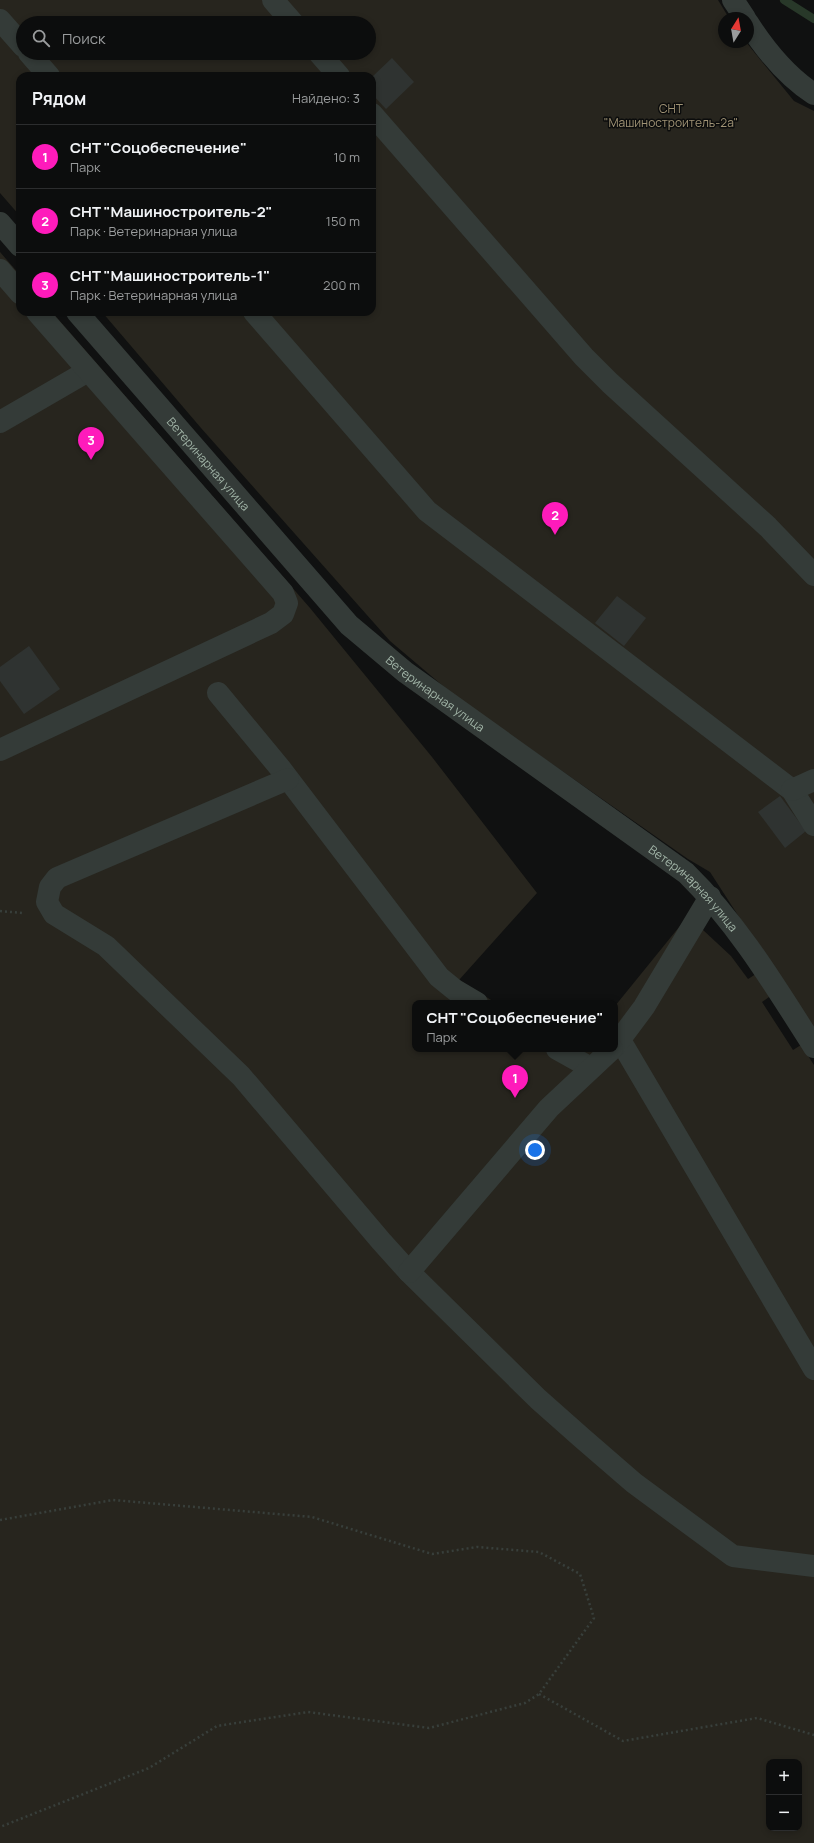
<!DOCTYPE html>
<html lang="ru">
<meta charset="utf-8">
<style>
:root{--surface:#0c0d0d;--page:#1a1b1b;--text:#f1f3f6;--muted:#9a9c9d;--line:#2c2d2e;--accent:#fe1bbb}
body{margin:0;font-family:Manrope,sans-serif;background:var(--page);color:var(--text)}
.controls{position:absolute;right:12px;bottom:12px;display:grid;overflow:hidden;border-radius:8px;box-shadow:0 2px 6px #0003}
.controls button{width:36px;height:36px;display:grid;place-items:center;padding:0;border:0;border-bottom:1px solid var(--line);background:var(--surface);color:var(--text);font:20px sans-serif}
.compass{position:absolute;left:718px;top:12px;width:36px;height:36px;border-radius:50%;background:var(--surface);box-shadow:0 2px 6px #0003;rotate:11deg}
.you{position:absolute;left:535px;top:1150px;width:14px;height:14px;margin:-10px;border:3px solid #fff;border-radius:50%;background:#1a73e8;box-shadow:0 0 0 6px #1a73e833}
.badge{display:grid;place-items:center;width:26px;height:26px;border-radius:50%;background:var(--accent);color:#fff;font-size:13px;font-weight:700}
.pin{position:absolute;translate:-50% -33px;filter:drop-shadow(0 1px 2px #0008)}
.pin::after{content:'';position:absolute;top:21px;width:14px;height:12px;background:inherit;clip-path:polygon(0 0,100% 0,50% 100%)}
.popup{position:absolute;left:412px;top:1000px;width:206px;height:52px;box-sizing:border-box;display:grid;place-content:center;border-radius:8px;background:var(--surface);filter:drop-shadow(0 1px 3px #0005);font-size:13px;white-space:nowrap;color:var(--muted)}
.popup b{font-size:15px;color:var(--text)}
.popup::after{content:'';position:absolute;left:50%;top:100%;margin-left:-8px;border:8px solid transparent;border-top-color:var(--surface)}
.list{margin:0;padding:0;list-style:none}
h2{display:flex;justify-content:space-between;align-items:center;height:52px;margin:0;padding:0 16px;font-size:17px}
h2 small{font-size:13px;font-weight:400;color:var(--muted)}
.list li{display:grid;grid-template-columns:26px 1fr auto;gap:12px;align-items:center;box-sizing:border-box;height:64px;padding:0 16px;border-top:1px solid var(--line)}
.list b{display:block;font-size:15px;white-space:nowrap}
.list p{margin:0;font-size:13px;white-space:nowrap;color:var(--muted)}
.list em{font-size:13px;font-style:normal;color:var(--muted)}
.icon{flex:none;width:22px;height:22px;fill:none;stroke:currentColor;stroke-width:2;stroke-linecap:round;stroke-linejoin:round}
.map{position:relative;flex:none;width:814px;height:1843px;overflow:hidden}
.search{position:absolute;background:var(--surface);box-shadow:0 2px 6px #0003;left:16px;top:16px;width:360px;height:44px;display:flex;align-items:center;gap:10px;box-sizing:border-box;padding:0 14px;border-radius:22px;color:var(--muted);font-size:15px}
.panel{position:absolute;background:var(--surface);box-shadow:0 2px 6px #0003;left:16px;top:72px;width:360px;height:244px;border-radius:12px}
.map>svg:first-child{display:block}
.green{fill:#27251e;fill-rule:evenodd}
.lines{fill:none;stroke-linecap:round;stroke-linejoin:round}
.stream{stroke:#283829;stroke-width:8}
.building{fill:#2f3331}
.path{stroke:#383f3b;stroke-width:2.5;stroke-dasharray:2 3;stroke-linecap:butt}
.minor{stroke:#343b38;stroke-width:22}
.labels{text-anchor:middle;dominant-baseline:central;stroke-width:3;stroke-linejoin:round;paint-order:stroke}
.park-label{font-size:12px;fill:#a09375;stroke:#0b0c0c}
.street-label{font-size:12px;fill:#a0b3a6;stroke:#0b0c0c}
</style>
<div class="map">
<svg width="814" height="1843" viewBox="0 0 814 1843">
<rect width="100%" height="100%" fill="#101111"/>
<g class="green">
<path d="M0,0h718l11,18h-5v24h22l48,59 20,10v922l-104,-161 -22,-13 -232,-162 -66,-56 -189,-213 -99,-116h270v-236h-352v140l-20,-23zM23,23h346v30h-346z"/>
<path d="M0,252l20,23v37h32l258,296 122,149 105,136 -78,87 37,23h-81v46h200v-43l73,-90 43,40 17,23 8,-5 16,21 -10,7 31,48 8,-5 13,20v778h-814zM769,1762h30v66h-30z"/>
</g>
<g class="lines">
<polyline class="stream" points="784,0 814,19"/>
</g>
<g class="building">
<polygon points="392,58 414,82 386,109 372,94 372,77"/>
<polygon points="617,596 646,618 624,646 595,623"/>
<polygon points="29,646 60,689 24,714 0,681 0,667"/>
<polygon points="780,796 806,831 785,848 758,812"/>
</g>
<g class="lines">
<g class="path">
<polyline points="0,911 22,913"/>
<polyline points="0,1520 113,1500 312,1517 432,1554 477,1547 539,1552 580,1574 594,1618 539,1694 525,1703 429,1728 308,1712 217,1726 149,1768 0,1827"/>
<polyline points="539,1694 623,1741 757,1718 814,1735"/>
</g>
<g class="minor">
<polyline points="273,0 293,23"/>
<polyline points="733,0 745,18"/>
<polyline points="0,20 23,46"/>
<path d="M748,23c18,28 38,53 66,71"/>
<polyline points="29,53 49,76"/>
<polyline points="319,53 339,76"/>
<polyline points="372,114 584,357 610,383 768,527 814,575"/>
<polyline points="0,223 20,246"/>
<polyline points="0,270 20,293"/>
<path id="s1" d="M77,312l272,313 56,47 281,201c52,51 89,113 128,174"/>
<polyline points="254,312 427,511 792,790 814,825"/>
<polyline points="0,422 88,371"/>
<polyline points="218,693 280,768 439,977 455,990 477,1003"/>
<polyline points="0,750 271,623 283,614 287,603 283,593 37,312"/>
<polyline points="288,779 57,878 50,887 47,902 54,914 106,946 241,1076 381,1241 409,1272 538,1399 582,1438 634,1483 733,1556 814,1566"/>
<polyline points="792,790 814,780"/>
<polyline points="620,1040 814,1369"/>
<polyline points="615,1046 644,1007 710,897"/>
<polyline points="557,1049 591,1068"/>
<polyline points="409,1272 549,1108 612,1049"/>
</g>
</g>
<g class="labels">
<g class="park-label">
<text x="671" y="108">СНТ<tspan x="671" dy="14">"Машиностроитель-2а"</tspan></text>
</g>
<g class="street-label">
<text stroke="none"><textPath href="#s1" startOffset="201">Ветеринарная улица</textPath></text>
<text stroke="none"><textPath href="#s1" startOffset="525">Ветеринарная улица</textPath></text>
<text stroke="none"><textPath href="#s1" startOffset="849">Ветеринарная улица</textPath></text>
</g>
</g>
</svg>
<div class="controls">
<button>+</button>
<button>−</button>
</div>
<svg class="compass" viewBox="-18 -18 36 36"><path d="M0-13l5 13h-10z" fill="#e53935"/><path d="M0 13l5-13h-10z" fill="#9a9c9d"/></svg>
<div class="you"></div>
<div class="pin badge" style="left:515px;top:1098px">1</div>
<div class="popup"><b>СНТ &quot;Соцобеспечение&quot;</b>Парк</div>
<div class="pin badge" style="left:555px;top:535px">2</div>
<div class="pin badge" style="left:91px;top:460px">3</div>
<div class="search"><svg class="icon" aria-label="search" viewBox="0 0 24 24"><circle cx="10" cy="10" r="6"/><path d="M15 15l6 6"/></svg>Поиск</div>
<section class="panel">
<h2>Рядом<small>Найдено: 3</small></h2>
<ul class="list">
<li><span class="badge">1</span><div><b>СНТ &quot;Соцобеспечение&quot;</b><p>Парк</p></div><em>10 m</em></li>
<li><span class="badge">2</span><div><b>СНТ &quot;Машиностроитель-2&quot;</b><p>Парк · Ветеринарная улица</p></div><em>150 m</em></li>
<li><span class="badge">3</span><div><b>СНТ &quot;Машиностроитель-1&quot;</b><p>Парк · Ветеринарная улица</p></div><em>200 m</em></li>
</ul>
</section>
</div>
